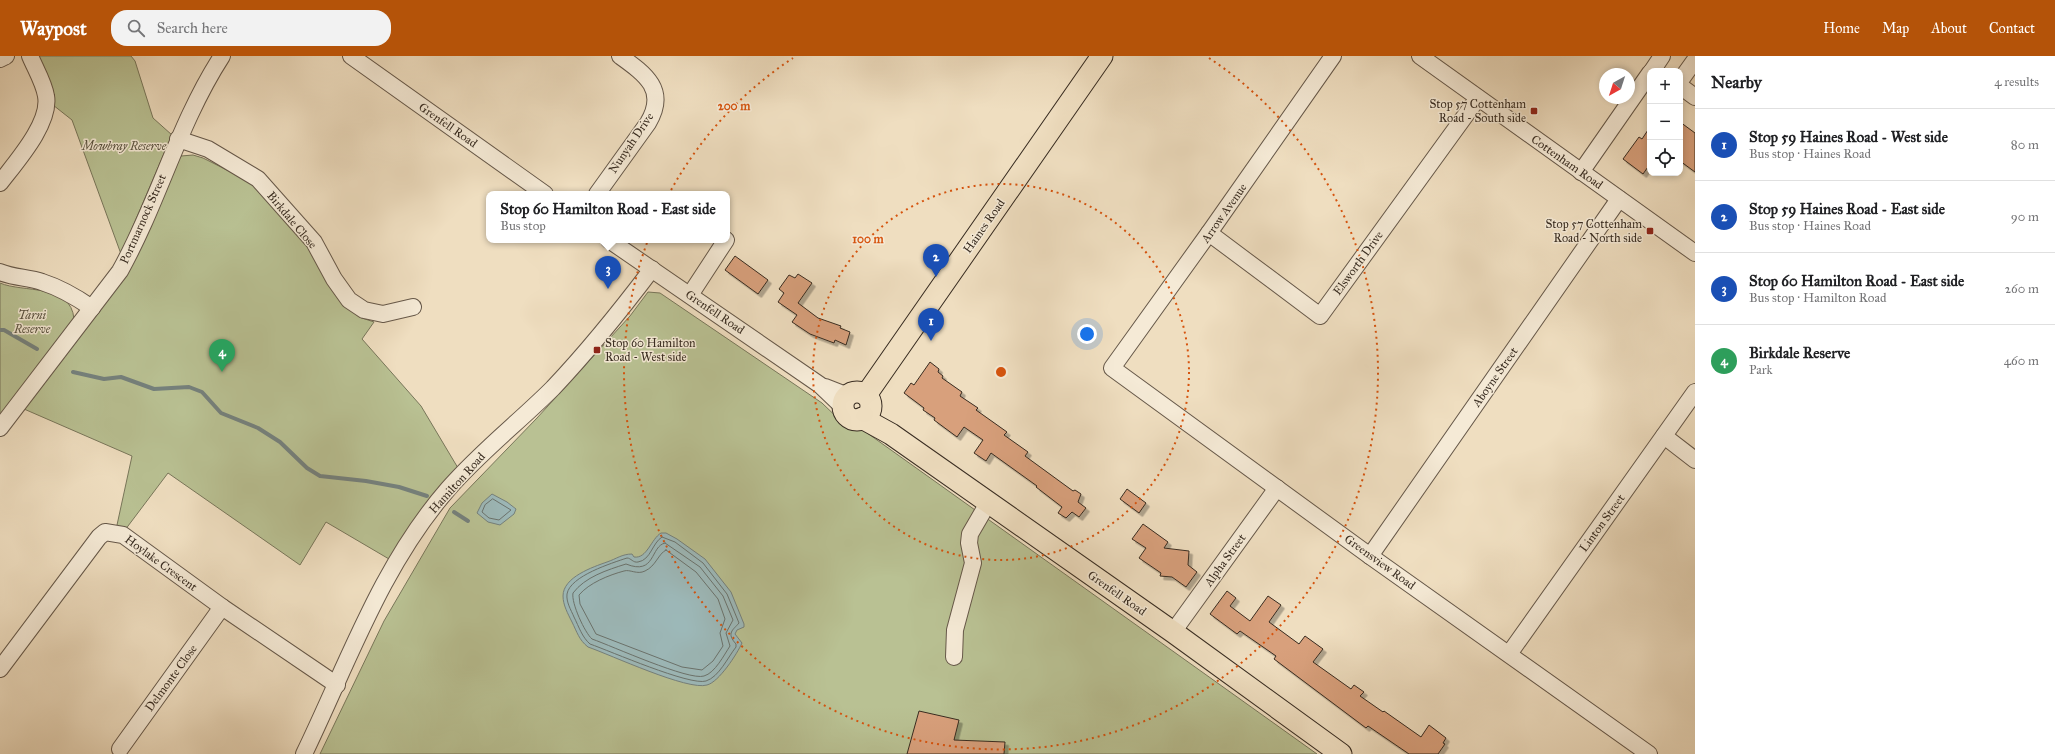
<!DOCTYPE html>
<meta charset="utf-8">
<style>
:root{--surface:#fff;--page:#f2f2f2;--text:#202124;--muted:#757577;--line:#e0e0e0;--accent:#b45309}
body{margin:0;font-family:"IM FELL Great Primer",serif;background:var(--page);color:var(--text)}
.controls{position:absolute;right:12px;top:12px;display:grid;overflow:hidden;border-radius:8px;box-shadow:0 2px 6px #0003}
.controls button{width:36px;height:36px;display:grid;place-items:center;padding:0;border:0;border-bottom:1px solid var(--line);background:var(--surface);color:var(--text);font:20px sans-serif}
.compass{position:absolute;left:1599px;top:12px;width:36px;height:36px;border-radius:50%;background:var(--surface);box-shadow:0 2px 6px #0003;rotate:219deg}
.you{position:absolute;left:1087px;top:278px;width:14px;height:14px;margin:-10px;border:3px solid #fff;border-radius:50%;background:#1a73e8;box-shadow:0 0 0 6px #1a73e833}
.badge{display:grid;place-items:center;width:26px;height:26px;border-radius:50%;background:var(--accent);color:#fff;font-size:13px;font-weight:700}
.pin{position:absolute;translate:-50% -33px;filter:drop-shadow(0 1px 2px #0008)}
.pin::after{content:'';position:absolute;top:21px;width:14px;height:12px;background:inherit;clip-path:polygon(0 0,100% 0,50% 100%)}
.popup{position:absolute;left:486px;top:135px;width:244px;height:52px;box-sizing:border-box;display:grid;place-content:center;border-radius:8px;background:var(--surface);filter:drop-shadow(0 1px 3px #0005);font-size:13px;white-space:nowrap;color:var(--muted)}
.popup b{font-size:15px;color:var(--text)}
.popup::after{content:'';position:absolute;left:50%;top:100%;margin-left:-8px;border:8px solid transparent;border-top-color:var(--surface)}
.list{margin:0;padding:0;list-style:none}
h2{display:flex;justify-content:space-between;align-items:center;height:52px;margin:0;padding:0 16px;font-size:17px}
h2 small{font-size:13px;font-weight:400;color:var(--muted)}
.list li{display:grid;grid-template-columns:26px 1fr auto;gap:12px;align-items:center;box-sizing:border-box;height:72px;padding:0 16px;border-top:1px solid var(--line)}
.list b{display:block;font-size:15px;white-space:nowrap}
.list p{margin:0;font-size:13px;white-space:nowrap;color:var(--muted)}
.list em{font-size:13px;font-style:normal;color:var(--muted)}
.icon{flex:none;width:22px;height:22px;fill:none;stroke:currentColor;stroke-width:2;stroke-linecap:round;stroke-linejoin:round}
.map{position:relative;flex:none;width:1695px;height:698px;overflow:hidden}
header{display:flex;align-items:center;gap:24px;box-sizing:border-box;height:56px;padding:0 20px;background:var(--accent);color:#fff}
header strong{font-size:19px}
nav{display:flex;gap:22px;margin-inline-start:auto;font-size:14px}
.search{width:280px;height:36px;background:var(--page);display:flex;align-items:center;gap:10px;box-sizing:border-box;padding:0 14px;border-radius:16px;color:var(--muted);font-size:15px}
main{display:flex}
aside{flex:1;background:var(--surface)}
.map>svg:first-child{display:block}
.green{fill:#b9c193;stroke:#78765a}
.water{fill:#9dbabb;stroke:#75817d}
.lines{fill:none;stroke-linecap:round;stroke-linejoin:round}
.shore{stroke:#6a736e;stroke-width:1}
.stream{stroke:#75817d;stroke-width:4}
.building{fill:#d8a07b;stroke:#382c21;filter:url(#shadow)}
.minor-casing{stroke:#665849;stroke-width:18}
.major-casing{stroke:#382c21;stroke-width:23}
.minor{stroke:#f5ead6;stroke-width:16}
.major{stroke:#efdec0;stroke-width:21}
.ring{fill:none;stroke:#d6540e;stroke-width:2;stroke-dasharray:2 4}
.poi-dot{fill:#8f2418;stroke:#f5ead6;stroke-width:1.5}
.labels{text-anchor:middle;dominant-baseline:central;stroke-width:3;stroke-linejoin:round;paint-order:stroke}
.poi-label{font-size:12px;fill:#382c21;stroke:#f5ead6;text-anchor:end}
.street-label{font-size:12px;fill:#382c21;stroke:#f5ead6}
.park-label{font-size:12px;font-style:italic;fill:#58513e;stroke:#f5ead6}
.centre{fill:#d6540e;stroke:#f5ead6;stroke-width:2}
.ring-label{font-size:12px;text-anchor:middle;font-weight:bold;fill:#d6540e;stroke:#f5ead6;stroke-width:3;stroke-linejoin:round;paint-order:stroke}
</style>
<header>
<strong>Waypost</strong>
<div class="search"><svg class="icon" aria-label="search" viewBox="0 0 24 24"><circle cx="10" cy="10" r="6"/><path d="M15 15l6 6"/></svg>Search here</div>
<nav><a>Home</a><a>Map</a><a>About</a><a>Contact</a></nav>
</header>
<main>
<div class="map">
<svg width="1695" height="698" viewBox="0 0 1695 698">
<defs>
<filter id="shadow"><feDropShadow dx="3.5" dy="3.5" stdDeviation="0" flood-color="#0004"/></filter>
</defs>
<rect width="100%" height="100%" fill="#efdec0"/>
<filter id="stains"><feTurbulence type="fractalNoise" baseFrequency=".005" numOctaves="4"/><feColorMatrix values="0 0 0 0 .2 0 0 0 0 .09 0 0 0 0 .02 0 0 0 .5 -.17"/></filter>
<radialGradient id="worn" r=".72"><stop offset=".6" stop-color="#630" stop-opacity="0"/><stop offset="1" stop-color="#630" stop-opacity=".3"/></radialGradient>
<g class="green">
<polygon points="36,0 131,0 135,5 153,62 172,79 121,198 72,64 53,49"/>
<polygon points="193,99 203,102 253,127 309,191 345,249 359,261 374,266 362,283 421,350 458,412 423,453 389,503 326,466 300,509 168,417 125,474 117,469 132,400 24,353 127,217 172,112 181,100"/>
<path d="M0,227c23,10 71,0 74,36l-74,100z"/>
<polygon points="648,236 660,237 822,347 845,369 863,374 1317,698 320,698 384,565 450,452 537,362 630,260"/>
</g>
<g class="water">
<polygon points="492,438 507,446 516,453 514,458 500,469 488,466 477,457 482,447"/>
<path d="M661,477h5l11,6 28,20 26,33 13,32v3l-7,3 -2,4 7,9c-5,11 -23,39 -35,42 -19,6 -96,-30 -119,-38 -9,-7 -11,-15 -16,-25 -4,-8 -9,-17 -9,-26 0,-19 30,-29 44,-34 9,-3 15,-8 25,-8l2,3c13,2 17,-18 27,-24z"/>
</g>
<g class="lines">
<g class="shore">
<polygon points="493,443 511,454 499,464 489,462 482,456 485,449"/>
<path d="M662,481l13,5 28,21 24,31 12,29c-6,7 -13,10 -3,21v3c-8,10 -17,30 -30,34 -16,5 -96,-30 -116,-37 -8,-7 -11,-17 -16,-27 -3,-7 -8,-15 -7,-23 3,-18 45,-31 60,-36 4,0 6,5 11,4 13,-2 14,-19 24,-25z"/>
<path d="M665,487l35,24 23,29 10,24 -7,13 4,13c-6,9 -15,27 -26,30 -15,5 -92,-30 -112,-37 -7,-6 -21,-36 -19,-46 12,-16 34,-23 53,-29 30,12 24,-18 39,-21z"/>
<path d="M666,494l30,22 22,27 7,20 -5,14 3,13 -10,15 -11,9 -20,-3 -86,-33 -16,-30 -1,-9c10,-12 30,-20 45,-24 6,-2 13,4 21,0 11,-5 13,-17 21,-21z"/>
</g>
<g class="stream">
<polyline points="0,274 4,274 37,293"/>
<polyline points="73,316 104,323 121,321 154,333 189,331 202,336 221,357 258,372 280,386 307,412 320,420 366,425 399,431 427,440"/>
<polyline points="454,456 468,465"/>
</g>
</g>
<g class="building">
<polygon points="1680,66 1695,77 1695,116 1680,105"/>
<polygon points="1650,71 1650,108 1643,118 1623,103 1639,81 1642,83"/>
<polygon points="735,200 768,224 758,238 725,214"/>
<polygon points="798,218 812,227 798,247 818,262 841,270 840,272 850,276 846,289 835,284 834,287 810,278 792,266 797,259 778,246 784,237 779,233 789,219 795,222"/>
<polygon points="930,306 939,313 938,316 943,320 942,322 962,336 960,340 978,352 976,354 1007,376 1004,379 1028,396 1025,400 1073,435 1075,434 1081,438 1078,446 1086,452 1079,461 1072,456 1066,462 1058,457 1062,451 1036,431 1037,430 991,397 986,405 974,397 983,384 964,371 957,381 934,364 935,362 923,354 924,352 904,337 911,327 914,329"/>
<polygon points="1127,433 1146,447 1139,457 1120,443"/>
<polygon points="1143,468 1168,486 1164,492 1189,495 1188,509 1197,516 1186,531 1172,521 1160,520 1161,517 1139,502 1146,492 1132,483"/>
<polygon points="1227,535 1236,542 1230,550 1250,565 1268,540 1281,549 1269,566 1299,588 1305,580 1323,593 1313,606 1351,633 1354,629 1364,636 1360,640 1383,656 1384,655 1421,681 1429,669 1446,682 1443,687 1445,688 1438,698 1409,698 1368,670 1366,672 1274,603 1276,600 1240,575 1237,578 1210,558"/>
<polygon points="919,655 959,664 954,684 1005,686 1004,698 907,698"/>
</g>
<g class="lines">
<defs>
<g id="minor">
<polyline points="351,0 545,138"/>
<polyline points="1333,0 1209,177 1112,312 1370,500 1649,698"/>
<polyline points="1420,0 1695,197"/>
<polyline points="0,3 6,0"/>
<polyline points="1652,15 1662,0"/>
<polyline points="1680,25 1695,4"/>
<polyline points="1680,30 1695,41"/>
<polyline points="178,83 208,93 258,123 314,186 334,223 349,244 364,254 383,258 413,251"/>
<polyline points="1581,116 1650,17"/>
<path d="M0,127c16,-21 51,-60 46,-87 -2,-13 -11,-28 -16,-40"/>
<path d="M597,138l51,-71c20,-33 -3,-49 -28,-67"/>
<polyline points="1209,177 1320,260 1478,42"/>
<polyline points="609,184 820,329 843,351"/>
<path d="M0,216c14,6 29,5 42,10 19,6 34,15 50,26"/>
<polyline points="690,239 726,184"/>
<polyline points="825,331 848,340"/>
<path d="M0,372l120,-157c39,-70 58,-147 102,-215"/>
<polyline points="1664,380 1695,404"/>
<polyline points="1370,500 1619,143"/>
<polyline points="1173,576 1277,432"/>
<polyline points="1509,598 1695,336"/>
<polyline points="954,601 955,574 973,507 969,487 970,478 988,447"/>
<polyline points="0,613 99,481 105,476 123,479 222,551 337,629"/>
<polyline points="120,693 222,551"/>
<path d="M304,698c44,-91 77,-188 144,-265 32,-37 71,-67 105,-101 35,-37 68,-78 99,-119"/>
</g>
<g id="major">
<circle cx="857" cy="350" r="14"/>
<polyline points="866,339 1102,0"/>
<polyline points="862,362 891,378 1173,576 1341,698"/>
</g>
</defs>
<use href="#minor" class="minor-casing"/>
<use href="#major" class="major-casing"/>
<use href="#minor" class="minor"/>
<use href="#major" class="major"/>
</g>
<g class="ring">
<circle cx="1001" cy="316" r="188"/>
<path d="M1209 2A377 377 0 1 1 793 2"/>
</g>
<g class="poi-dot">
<rect x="1530" y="51" width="8" height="8" rx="2"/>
<rect x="1646" y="171" width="8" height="8" rx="2"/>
<rect x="593" y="290" width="8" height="8" rx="2"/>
</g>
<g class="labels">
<g class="poi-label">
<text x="1526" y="48">Stop 57 Cottenham<tspan x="1526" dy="14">Road - South side</tspan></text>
<text x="1642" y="168">Stop 57 Cottenham<tspan x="1642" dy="14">Road - North side</tspan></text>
<text x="605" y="287" text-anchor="start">Stop 60 Hamilton<tspan x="605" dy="14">Road - West side</tspan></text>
</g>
<g class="street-label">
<text transform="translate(448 69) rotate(35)">Grenfell Road</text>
<text transform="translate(631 87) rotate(-56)">Nunyah Drive</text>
<text transform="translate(1567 106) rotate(35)">Cottenham Road</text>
<text transform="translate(1224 157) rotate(-55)">Arrow Avenue</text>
<text transform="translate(143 163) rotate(-66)">Portmarnock Street</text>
<text transform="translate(292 164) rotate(50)">Birkdale Close</text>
<text transform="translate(984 170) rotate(-55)">Haines Road</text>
<text transform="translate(1358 207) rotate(-54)">Elsworth Drive</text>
<text transform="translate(715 256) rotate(34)">Grenfell Road</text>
<text transform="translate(1495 321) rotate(-55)">Aboyne Street</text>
<text transform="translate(457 427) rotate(-48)">Hamilton Road</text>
<text transform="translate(1602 467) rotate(-54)">Linton Street</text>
<text transform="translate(1225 504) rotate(-54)">Alpha Street</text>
<text transform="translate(1380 506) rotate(36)">Greensview Road</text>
<text transform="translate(161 507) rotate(36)">Hoylake Crescent</text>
<text transform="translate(1117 537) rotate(35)">Grenfell Road</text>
<text transform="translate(171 622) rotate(-54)">Delmonte Close</text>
</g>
<g class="park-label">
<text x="124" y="90">Mowbray Reserve</text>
<text x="32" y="259">Tarni<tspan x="32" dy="14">Reserve</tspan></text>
</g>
</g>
<circle cx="1001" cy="316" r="6" class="centre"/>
<g class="ring-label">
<text x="734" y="54">200 m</text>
<text x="868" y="187">100 m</text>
</g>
<rect width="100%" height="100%" filter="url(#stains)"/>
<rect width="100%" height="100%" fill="url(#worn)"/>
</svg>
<div class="controls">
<button>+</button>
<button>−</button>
<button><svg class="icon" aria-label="locate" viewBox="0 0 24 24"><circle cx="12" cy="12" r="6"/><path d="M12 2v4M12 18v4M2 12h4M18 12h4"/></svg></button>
</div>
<svg class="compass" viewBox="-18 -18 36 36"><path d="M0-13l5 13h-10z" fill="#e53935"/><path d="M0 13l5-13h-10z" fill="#757577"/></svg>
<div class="you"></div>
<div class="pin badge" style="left:931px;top:285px;background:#1a4fb4">1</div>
<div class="pin badge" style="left:936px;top:221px;background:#1a4fb4">2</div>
<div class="pin badge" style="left:608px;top:233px;background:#1a4fb4">3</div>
<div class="popup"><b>Stop 60 Hamilton Road - East side</b>Bus stop</div>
<div class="pin badge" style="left:222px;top:316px;background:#2e9e5b">4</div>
</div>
<aside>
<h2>Nearby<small>4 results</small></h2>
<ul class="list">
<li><span class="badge" style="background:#1a4fb4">1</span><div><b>Stop 59 Haines Road - West side</b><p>Bus stop · Haines Road</p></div><em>80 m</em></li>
<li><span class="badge" style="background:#1a4fb4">2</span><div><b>Stop 59 Haines Road - East side</b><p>Bus stop · Haines Road</p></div><em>90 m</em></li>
<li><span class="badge" style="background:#1a4fb4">3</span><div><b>Stop 60 Hamilton Road - East side</b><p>Bus stop · Hamilton Road</p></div><em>260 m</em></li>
<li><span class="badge" style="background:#2e9e5b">4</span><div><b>Birkdale Reserve</b><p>Park</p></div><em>460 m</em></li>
</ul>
</aside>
</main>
